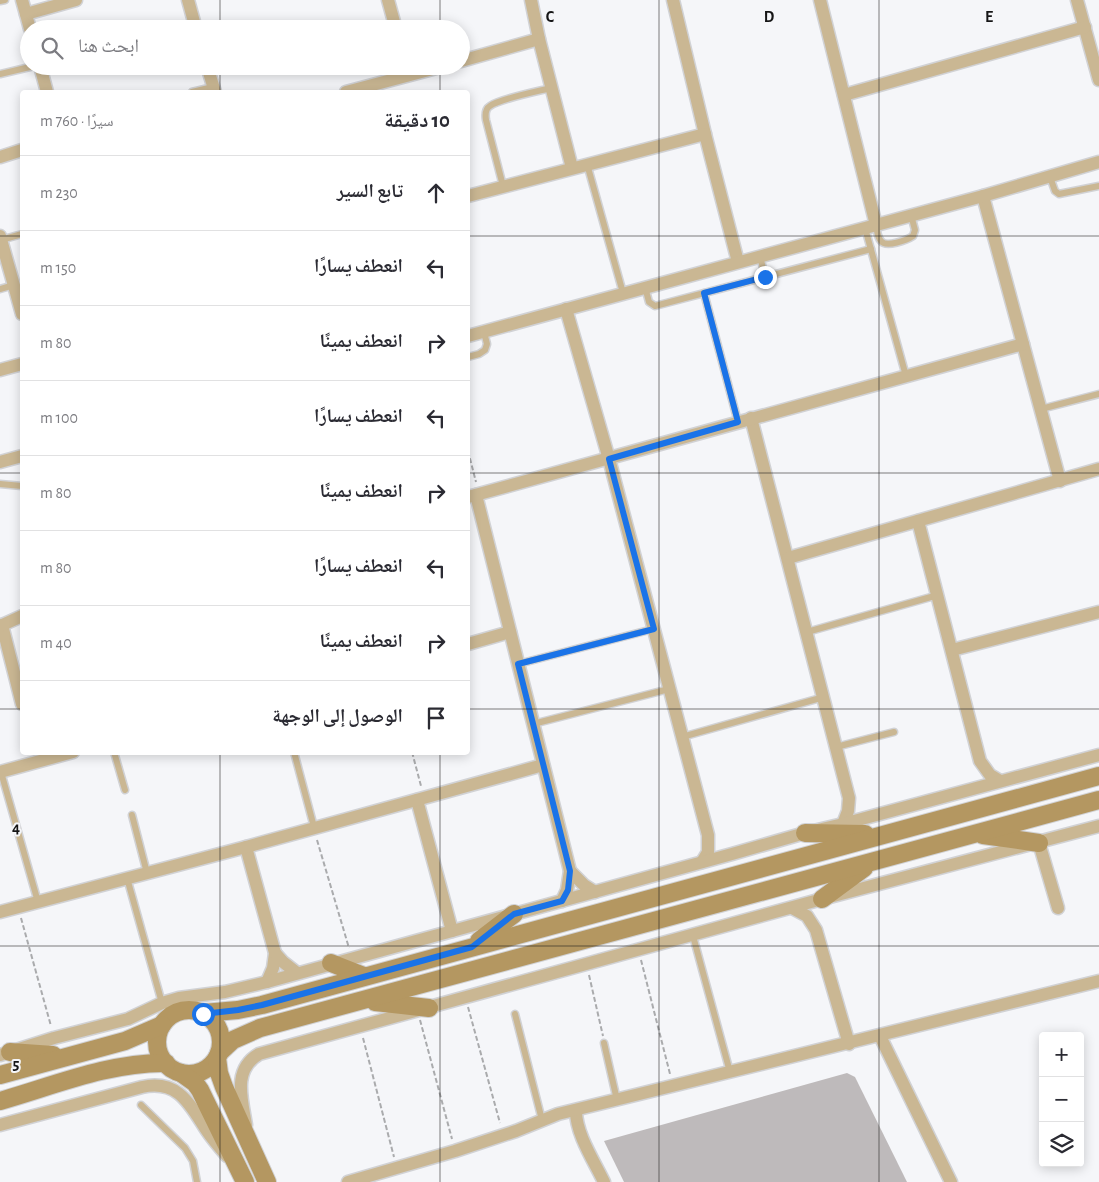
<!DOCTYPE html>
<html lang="ar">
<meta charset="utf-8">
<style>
:root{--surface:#fff;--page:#f7f7f7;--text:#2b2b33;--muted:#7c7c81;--line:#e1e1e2}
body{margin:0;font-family:"Alegreya Sans","Noto Naskh Arabic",sans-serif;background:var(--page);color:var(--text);direction:rtl}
.controls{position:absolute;right:15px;bottom:15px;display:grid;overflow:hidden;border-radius:5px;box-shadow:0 2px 12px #0003}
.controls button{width:45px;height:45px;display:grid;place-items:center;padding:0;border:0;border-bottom:1px solid var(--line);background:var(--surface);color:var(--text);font:25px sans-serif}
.stop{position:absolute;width:15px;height:15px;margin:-11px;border:4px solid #1a73e8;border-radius:50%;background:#fff}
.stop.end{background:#1a73e8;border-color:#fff;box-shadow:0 1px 5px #0008}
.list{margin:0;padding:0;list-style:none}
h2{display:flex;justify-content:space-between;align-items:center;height:65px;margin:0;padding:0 20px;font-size:21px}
h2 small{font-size:16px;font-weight:400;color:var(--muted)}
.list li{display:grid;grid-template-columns:32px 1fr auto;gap:15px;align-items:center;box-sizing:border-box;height:75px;padding:0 20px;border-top:1px solid var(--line)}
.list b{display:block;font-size:19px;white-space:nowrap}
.list em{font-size:16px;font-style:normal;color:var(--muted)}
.icon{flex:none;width:28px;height:28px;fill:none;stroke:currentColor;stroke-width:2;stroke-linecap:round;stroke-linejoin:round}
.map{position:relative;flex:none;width:1099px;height:1182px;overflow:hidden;direction:ltr}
.search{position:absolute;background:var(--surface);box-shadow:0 2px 12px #0003;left:20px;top:20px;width:450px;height:55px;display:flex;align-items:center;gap:12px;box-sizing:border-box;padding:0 18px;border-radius:28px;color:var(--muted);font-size:19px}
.panel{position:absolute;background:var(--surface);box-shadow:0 2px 12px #0003;left:20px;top:90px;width:450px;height:665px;border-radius:5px;direction:rtl}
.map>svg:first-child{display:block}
.building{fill:#bebabb}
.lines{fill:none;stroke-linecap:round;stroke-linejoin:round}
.service-casing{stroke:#d1d2d5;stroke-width:9}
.minor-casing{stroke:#d1d2d5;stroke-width:15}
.secondary-casing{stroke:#d1d2d5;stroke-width:20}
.path{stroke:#aaabad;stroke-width:2;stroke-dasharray:5 2.5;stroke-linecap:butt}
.service{stroke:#cab793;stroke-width:6}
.minor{stroke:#cab793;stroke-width:12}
.secondary{stroke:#b49761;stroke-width:18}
.route{stroke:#1a73e8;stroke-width:6}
.grid{fill:none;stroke:#151516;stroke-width:1;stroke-opacity:0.55}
.grid-label{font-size:16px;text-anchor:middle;font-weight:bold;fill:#151516;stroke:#f5f6f9;stroke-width:4;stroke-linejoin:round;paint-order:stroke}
</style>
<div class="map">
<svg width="1099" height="1182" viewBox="0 0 1099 1182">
<rect width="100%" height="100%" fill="#f5f6f9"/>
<polygon class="building" points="847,1073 855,1077 907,1182 624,1182 604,1141"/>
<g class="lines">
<defs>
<g id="service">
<polyline points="0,1 5,0"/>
<polyline points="0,74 34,66"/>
<polyline points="192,92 213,87"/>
<polyline points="587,164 623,293"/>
<polyline points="1050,177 1055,191 1059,194 1099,186"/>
<path d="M503,186l-17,-66c-1,-6 -1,-11 4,-14 9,-7 49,-15 61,-18"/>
<path d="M876,225c1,4 1,12 5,16 5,7 26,-1 32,-5l2,-6 -4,-15"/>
<polyline points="865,228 906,376"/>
<polyline points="1,240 22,234"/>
<polyline points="760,256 765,277"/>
<polyline points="645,287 649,302 655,306 871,249"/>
<polyline points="0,289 14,285"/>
<polyline points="704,293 738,422"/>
<polyline points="468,357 479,354 485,350 487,344 484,332"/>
<polyline points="1041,409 1099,394"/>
<polyline points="0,484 22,486"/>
<polyline points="807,632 938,595"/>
<polyline points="518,664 653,629"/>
<polyline points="533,724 669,689"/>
<polyline points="682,737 824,697"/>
<polyline points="836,747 894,732"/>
<polyline points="114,752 125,790"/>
<polyline points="294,752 314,827"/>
<polyline points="1,772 38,902"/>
<polyline points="132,815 147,873"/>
<polyline points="127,878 162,1003"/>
<polyline points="693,936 730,1072"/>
<polyline points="515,1014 542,1120"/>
<polyline points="604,1043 617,1100"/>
<polyline points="141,1105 185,1148 193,1161 197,1182"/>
</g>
<g id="minor">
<polyline points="22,0 30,29"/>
<polyline points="188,0 196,29"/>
<polyline points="388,0 396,29"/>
<polyline points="531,0 539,39 572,168"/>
<polyline points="673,0 705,134"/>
<polyline points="820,0 876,225"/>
<polyline points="1077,0 1099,80"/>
<polyline points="26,14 76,0"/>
<polyline points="461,61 539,39"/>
<polyline points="40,66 47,92"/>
<polyline points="207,66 215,92"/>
<polyline points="346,92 444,66"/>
<polyline points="844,95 1085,27"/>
<polyline points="0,157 22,150"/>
<polyline points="468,196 705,134 738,262"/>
<polyline points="983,196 1060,481"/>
<polyline points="0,236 22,314"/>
<polyline points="566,309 609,459 708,835 708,852 702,862"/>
<polyline points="468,336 983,196 1099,162"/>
<polyline points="0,370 22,364"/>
<polyline points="751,418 849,798 848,811 843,824"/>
<polyline points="0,462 22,456"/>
<polyline points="476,495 570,871 567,890 562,901"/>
<polyline points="468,497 1023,344"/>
<polyline points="918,521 980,761 990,775 1000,781"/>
<polyline points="788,558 1099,469"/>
<polyline points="2,625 22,704"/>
<polyline points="0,626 22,616"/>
<polyline points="468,644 510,632"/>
<polyline points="952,650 1099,612"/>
<polyline points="0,772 73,752"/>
<polyline points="417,800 452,931"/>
<polyline points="1039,843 1058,908"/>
<polyline points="246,847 275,953 273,968 267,982"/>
<polyline points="570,871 584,885 595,892"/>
<polyline points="792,908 807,916 816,930 849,1044"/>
<polyline points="0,912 246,847 543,765"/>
<polyline points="275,953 283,962 297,973"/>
<polyline points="880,1036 951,1182"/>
<polyline points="0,1055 54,1038 128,1019 162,1003 179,998 225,992 267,982 732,854 805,833 843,824 1099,755"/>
<path d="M576,1111c0,23 18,50 28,71"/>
<path d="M0,1125l142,-38c37,-8 48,18 65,44 6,9 13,17 20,25"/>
<path d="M246,1125c-4,-26 -14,-55 13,-71l563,-155 277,-73"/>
<polyline points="348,1182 455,1151 516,1131 558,1114 1099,981"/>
</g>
<g id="secondary">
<polyline points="805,833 865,834"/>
<polyline points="983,835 1039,843"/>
<polyline points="822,899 864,868"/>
<polyline points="479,941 514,914"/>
<polyline points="331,963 364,976"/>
<polyline points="375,1002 429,1008"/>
<circle cx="189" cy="1042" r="32"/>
<polyline points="203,1013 238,1010 262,1005 1099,776"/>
<polyline points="10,1052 53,1055"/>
<polyline points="219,1053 233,1040 260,1028 1099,800"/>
<polyline points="217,1058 219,1073 224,1087 267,1182"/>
<polyline points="181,1073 195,1083 200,1090 245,1182"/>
<polyline points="0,1075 125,1041 162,1025"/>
<path d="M0,1101c53,-15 110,-39 166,-38"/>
</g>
</defs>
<use href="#service" class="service-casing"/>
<use href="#minor" class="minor-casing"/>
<use href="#secondary" class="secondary-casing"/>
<g class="path">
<polyline points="468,451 476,482"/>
<polyline points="412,752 421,786"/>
<polyline points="317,840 349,948"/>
<polyline points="21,918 51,1026"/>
<polyline points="641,960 670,1074"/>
<polyline points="589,975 603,1036"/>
<polyline points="468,1007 500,1123"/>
<polyline points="420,1020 452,1139"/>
<polyline points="363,1038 394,1157"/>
</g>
<use href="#service" class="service"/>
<use href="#minor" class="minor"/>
<use href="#secondary" class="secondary"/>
</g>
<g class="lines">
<polyline class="route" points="203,1014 238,1010 262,1005 472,947 514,914 562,901 568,890 570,871 518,664 654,629 609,459 738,422 704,293 765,277"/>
</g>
<path class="grid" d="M220,0v29M440,0v29M659,0v1182M879,0v1182M220,66v26M440,66v26M0,236h22M468,236h631M0,473h22M468,473h631M0,709h22M468,709h631M220,752v430M440,752v430M0,946h1099"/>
<g class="grid-label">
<text x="550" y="22">C</text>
<text x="769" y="22">D</text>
<text x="989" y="22">E</text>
<text x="16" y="833">4</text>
<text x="16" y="1069">5</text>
</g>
</svg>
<div class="controls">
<button>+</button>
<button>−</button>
<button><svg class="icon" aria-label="layers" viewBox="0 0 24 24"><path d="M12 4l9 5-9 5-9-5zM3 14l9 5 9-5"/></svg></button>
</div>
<div class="stop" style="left:203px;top:1014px"></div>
<div class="stop end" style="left:765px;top:277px"></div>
<div class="search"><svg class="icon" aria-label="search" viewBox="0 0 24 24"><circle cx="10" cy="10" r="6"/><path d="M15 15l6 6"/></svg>ابحث هنا</div>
<section class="panel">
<h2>10 دقيقة<small>سيرًا · 760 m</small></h2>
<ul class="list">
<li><svg class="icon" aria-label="ahead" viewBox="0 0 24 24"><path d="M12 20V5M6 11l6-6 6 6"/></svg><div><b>تابع السير</b></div><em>230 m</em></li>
<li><svg class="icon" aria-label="left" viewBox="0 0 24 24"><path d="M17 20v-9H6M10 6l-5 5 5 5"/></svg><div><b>انعطف يسارًا</b></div><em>150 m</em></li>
<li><svg class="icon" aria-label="right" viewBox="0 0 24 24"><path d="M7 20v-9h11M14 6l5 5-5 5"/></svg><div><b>انعطف يمينًا</b></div><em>80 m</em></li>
<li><svg class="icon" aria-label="left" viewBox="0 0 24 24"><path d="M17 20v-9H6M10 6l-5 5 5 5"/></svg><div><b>انعطف يسارًا</b></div><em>100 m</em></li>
<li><svg class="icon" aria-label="right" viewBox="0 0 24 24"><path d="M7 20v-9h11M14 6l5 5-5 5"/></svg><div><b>انعطف يمينًا</b></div><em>80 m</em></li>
<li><svg class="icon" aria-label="left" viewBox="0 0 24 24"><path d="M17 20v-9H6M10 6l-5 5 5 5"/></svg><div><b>انعطف يسارًا</b></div><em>80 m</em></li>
<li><svg class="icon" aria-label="right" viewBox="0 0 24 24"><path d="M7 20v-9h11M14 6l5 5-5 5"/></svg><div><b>انعطف يمينًا</b></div><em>40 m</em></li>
<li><svg class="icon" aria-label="arrive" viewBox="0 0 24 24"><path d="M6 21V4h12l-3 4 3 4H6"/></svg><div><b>الوصول إلى الوجهة</b></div></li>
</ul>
</section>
</div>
